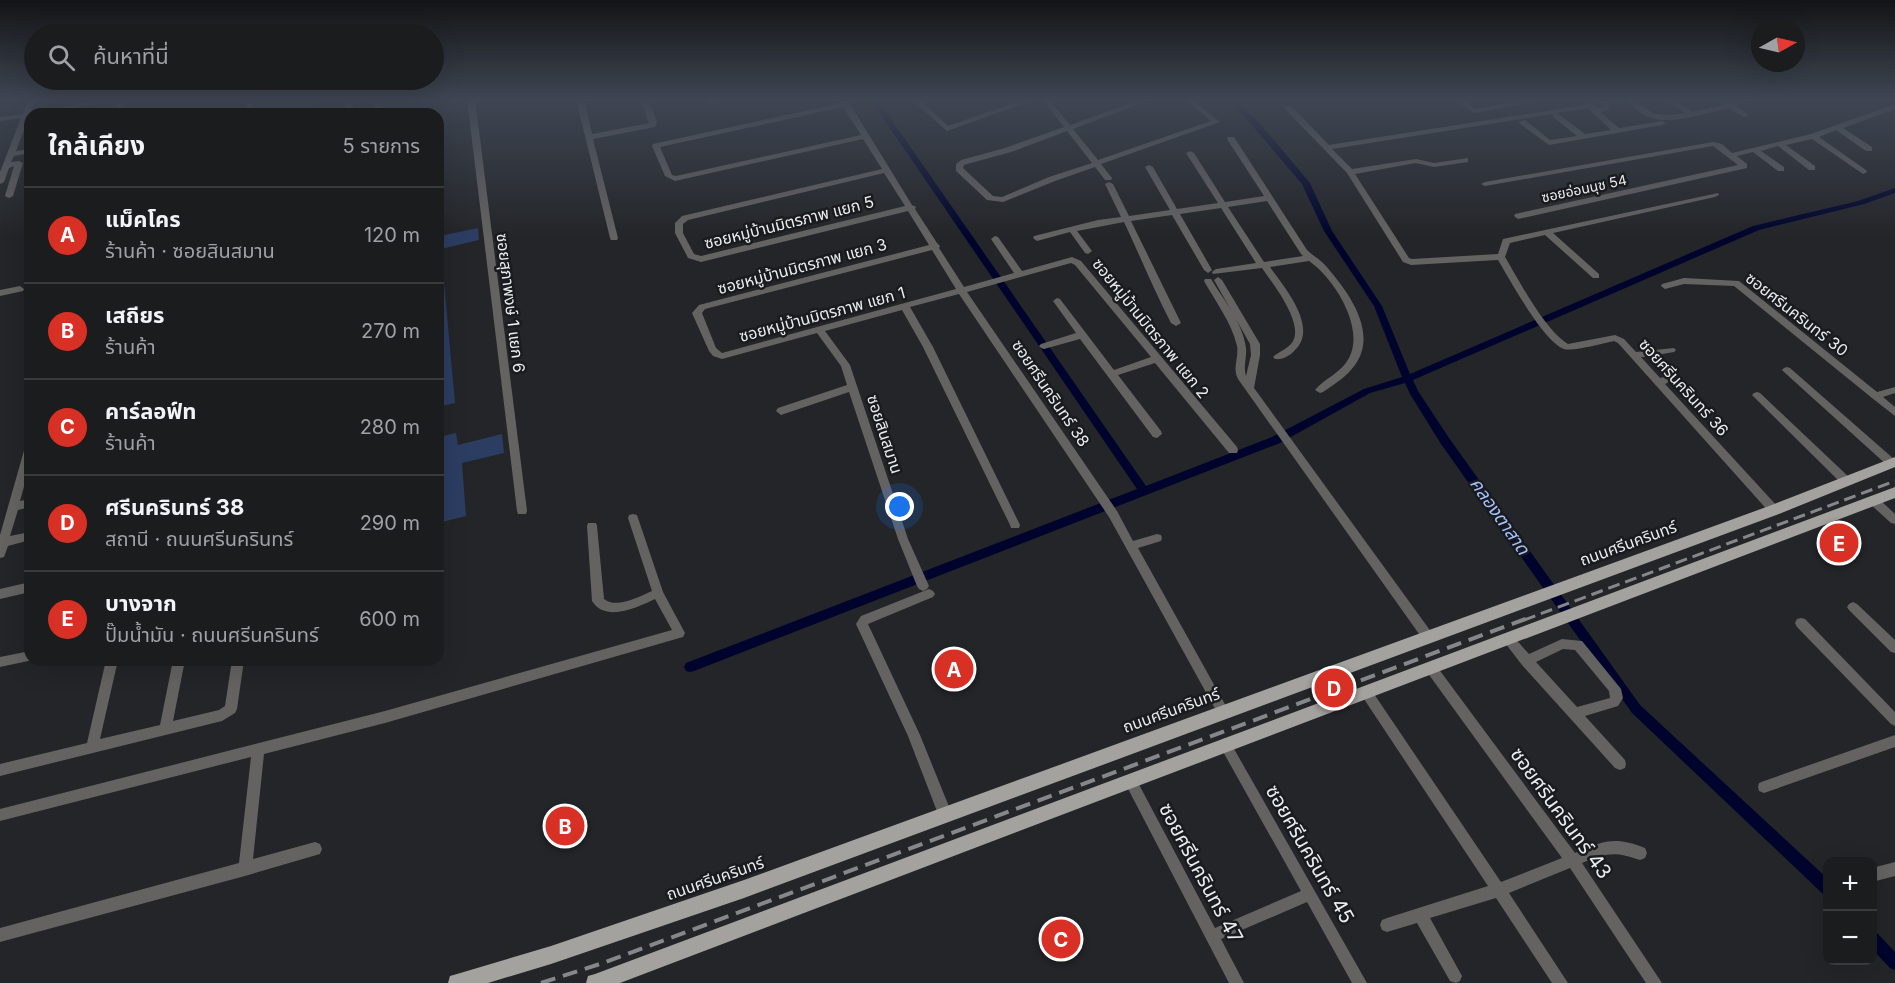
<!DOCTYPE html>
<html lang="th">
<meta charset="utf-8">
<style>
:root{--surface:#1a1c1e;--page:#27292b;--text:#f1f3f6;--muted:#9fa1a4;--line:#383a3c;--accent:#d93025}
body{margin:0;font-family:Inter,"Noto Sans Thai",sans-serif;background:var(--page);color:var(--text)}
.controls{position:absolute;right:18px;bottom:18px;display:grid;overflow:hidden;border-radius:12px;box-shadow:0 6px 24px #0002}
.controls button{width:54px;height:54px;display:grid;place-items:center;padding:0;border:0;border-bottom:2px solid var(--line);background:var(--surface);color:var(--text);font:30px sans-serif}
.compass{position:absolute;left:1751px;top:18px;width:54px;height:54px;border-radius:50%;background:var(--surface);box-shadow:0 6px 24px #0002;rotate:82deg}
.you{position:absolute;left:900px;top:507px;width:21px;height:21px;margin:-15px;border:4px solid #fff;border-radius:50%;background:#1a73e8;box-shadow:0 0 0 9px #1a73e833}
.badge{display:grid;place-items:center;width:39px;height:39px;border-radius:50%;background:var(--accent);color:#fff;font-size:20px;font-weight:700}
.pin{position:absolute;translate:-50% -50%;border:3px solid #fff;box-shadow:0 2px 6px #0006}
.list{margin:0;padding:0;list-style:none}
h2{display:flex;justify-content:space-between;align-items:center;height:78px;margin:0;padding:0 24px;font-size:26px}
h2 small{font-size:20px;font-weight:400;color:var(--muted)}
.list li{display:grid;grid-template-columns:39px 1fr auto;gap:18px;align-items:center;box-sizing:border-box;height:96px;padding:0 24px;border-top:2px solid var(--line)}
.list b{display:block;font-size:22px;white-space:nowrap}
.list p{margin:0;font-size:20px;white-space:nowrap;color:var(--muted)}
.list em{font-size:20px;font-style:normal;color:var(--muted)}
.icon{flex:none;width:33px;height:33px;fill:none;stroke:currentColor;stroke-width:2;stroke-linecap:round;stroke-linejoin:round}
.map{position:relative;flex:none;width:1895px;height:983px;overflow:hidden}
.search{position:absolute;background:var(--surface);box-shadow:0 6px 24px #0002;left:24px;top:24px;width:420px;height:66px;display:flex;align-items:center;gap:15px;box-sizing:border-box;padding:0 21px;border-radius:33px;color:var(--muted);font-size:22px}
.panel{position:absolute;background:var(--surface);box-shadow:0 6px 24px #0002;left:24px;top:108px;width:420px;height:558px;border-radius:18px}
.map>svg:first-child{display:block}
.green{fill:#2c3d62}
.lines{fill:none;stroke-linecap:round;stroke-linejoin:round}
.canal{fill:#00042c;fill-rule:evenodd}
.minor{fill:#646362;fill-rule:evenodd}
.major{fill:#a3a29e;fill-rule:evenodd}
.rail-far1{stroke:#86878a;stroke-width:3;stroke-dasharray:12 6;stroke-linecap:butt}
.rail{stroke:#86878a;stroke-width:4;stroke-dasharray:15 8;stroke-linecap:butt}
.labels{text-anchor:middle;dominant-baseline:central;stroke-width:5;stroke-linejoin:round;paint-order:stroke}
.far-street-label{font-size:14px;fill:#ebecee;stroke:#1a1b1e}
.street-label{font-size:16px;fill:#ebecee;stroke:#1a1b1e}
.water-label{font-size:18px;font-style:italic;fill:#a5c1fd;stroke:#1a1b1e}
.near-street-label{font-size:20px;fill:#ebecee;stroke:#1a1b1e}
</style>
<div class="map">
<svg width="1895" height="983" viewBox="0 0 1895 983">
<rect width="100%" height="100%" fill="#232528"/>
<g class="green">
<polygon points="256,99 314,99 313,114 254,114"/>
<polygon points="381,99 429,99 430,114 381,114"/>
<polygon points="438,210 440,236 478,228 479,240 441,249 455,403 438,407"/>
<polygon points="456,433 458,445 502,434 504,453 462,463 466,516 438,523 438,437"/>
</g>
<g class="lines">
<g class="canal">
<polygon points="870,99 877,99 1146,486 1272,437 1364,389 1402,377 1374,306 1324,231 1302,184 1250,123 1227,99 1234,99 1256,119 1310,183 1332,231 1382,306 1410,374 1753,226 1858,201 1895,188 1895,193 1864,204 1759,230 1413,380 1418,391 1449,438 1640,705 1828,879 1828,896 1823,894 1632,713 1441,444 1410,394 1405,383 1370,393 1280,443 694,671 690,672 686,671 684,667 686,663 1137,489"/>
<polygon points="1872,931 1877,933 1895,952 1895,970 1890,968 1872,949"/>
</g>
<g class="minor">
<polygon points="28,99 36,99 30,113 32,113 102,99 118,99 47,114 30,114 16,151 30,149 30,153 14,156 11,162 19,161 23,163 13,196 9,198 5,196 14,166 9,168 4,182 0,184 0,172 21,118 0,121 0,117 23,114"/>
<polygon points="119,99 127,99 123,114 115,114"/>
<polygon points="247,99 255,99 253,114 245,114"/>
<polygon points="318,99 328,99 321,102"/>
<rect x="345" y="99" width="8" height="15"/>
<rect x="374" y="99" width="8" height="15"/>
<polygon points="467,99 475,99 527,511 526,514 518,514 517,511"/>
<polygon points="576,99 584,99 592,134 649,123 640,99 648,99 657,122 655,127 593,139 618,238 617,240 611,240 610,238"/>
<polygon points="707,99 714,99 716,102 709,104"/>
<path d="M839,99h7l4,5 62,101 4,2 -1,2 22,34 3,3 -1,2 25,39 50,-14 -23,-34 4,-3 3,1 24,34 50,-14 9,4 156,186 1,3 -1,3h-8l-74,-90 -37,12 43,56 1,3 -5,4 -4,-1 -73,-98 -36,10 -3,-1 -2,-2 2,-2 35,-11 -23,-32 4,-3 3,1 54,71 37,-13 -76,-92 -4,-2 -104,29 150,219 16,30 24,-7 4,1 1,3 -1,3 -23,7 89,160 2,4 -2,4 -4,2 -4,-2 -110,-199 -150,-223 -49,13 23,40 87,178 -1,3h-8l-1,-3 -87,-178 -21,-37 -77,21 25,34 58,174 21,47 -2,3 -4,2 -4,-2 -2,-3 -19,-47 -49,-147 -68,23 -5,-4 2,-3 69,-23 -6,-19 -24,-33 -95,26 -9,-3 -4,-5 -17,-38 7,-8 230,-60 -21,-34 -207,51 -13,-4 -1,-2 -12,-23v-10l7,-7 200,-47 -19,-30 -188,42 -10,-5 -13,-30 1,-2 188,-41zM843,107l18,28 -185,41 -4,-1 -12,-28zM884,173l21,33 -204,50 -7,-2 -11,-21v-9l5,-4zM932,250l24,39 -234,64 -6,-5 -14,-35 3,-4z"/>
<polygon points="911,99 919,99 948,126 1025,99 1036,99 947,131"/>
<path d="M1042,99h7l21,26 72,-26h11l-80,30 25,31 113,-39 -27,-22h8l28,23 -119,42 11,14 -1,2h-6l-10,-13 -40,14 -52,21 -16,-2 -31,-29v-7l5,-4 44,-12 59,-21zM1067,131l25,32 -43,14 -47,20 -9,-1 -30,-28 1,-3 3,-1 44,-12z"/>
<polygon points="1457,99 1464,99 1475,109 1530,99 1547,99 1474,113 1457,102"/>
<path d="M1586,99l18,2 29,-2 21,15 17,1 14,-2 -20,-14h8l19,13 31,-7 -7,-6h8l6,4 11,-4h12l-18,7 12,7 1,2 -4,2 -16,-9c-21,5 -59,18 -79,9 -9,-3 -16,-11 -23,-16l-18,3 1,6 -9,2 19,16 43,-7 4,2 -4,2 -113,20 -31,-23 7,-2 25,20 27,-4 -24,-19v-3l-221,35 20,20 64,-10 18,4 34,-5v4l-34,5 -18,-4 -61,11 54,84 3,1 86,-5 5,-15 215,-46 1,2 -4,2 -162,36 46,41v4h-6l-48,-43 -35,8 -5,14c15,25 39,72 63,87l47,-9 9,4 12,13 38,-4 2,2 -2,2 -17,3 17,20 -3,6 -6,3 113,123 1,3 -1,3h-8l-152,-170 -4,-2c-9,2 -43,11 -50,8 -21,-8 -54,-69 -66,-89l-87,5 -8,-3 -56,-89 -64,-66 7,-2 39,40 255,-40zM1592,102l9,2 1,3 -4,1 -7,-4zM1588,108l1,1 22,21 -26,4 -28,-21zM1641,357h7l16,20 -4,1z"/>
<polygon points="1895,104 1895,109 1843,128 1872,147 1872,151 1866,151 1836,130 1819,137 1866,170 1867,172 1863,174 1812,139 1786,145 1815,166 1815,170 1809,170 1778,146 1761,151 1784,167 1784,171 1778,171 1753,152 1737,156 1747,164 1747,168 1518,219 1514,216 1515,214 1738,165 1713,146 1485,186 1481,184 1485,182 1713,142 1722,144 1732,153 1811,134"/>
<path d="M1228,137h6l73,113c6,6 13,9 18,15 22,25 54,67 30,100 -9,12 -20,19 -32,27l-3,1 -5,-3c10,-12 26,-17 34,-32 16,-30 -14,-79 -40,-97l-39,6c14,20 49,60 25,83 -5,6 -13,10 -20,9l-2,-2c6,-6 18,-9 21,-18 7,-20 -21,-55 -32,-71l-49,6 -1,-2 4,-3 40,-6 -35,-55 -41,6 32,56 -4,3 -4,-3 -32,-55 -41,6 50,102 -5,3 -5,-3c-17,-33 -31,-67 -47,-101l-47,9 15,20 -4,3 -3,-1 -15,-21 -33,9 -4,-3 1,-2 64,-16 23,-3 -16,-33 4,-2 4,2 16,32 41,-6 -25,-43 4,-2 4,2 24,42 41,-6 -32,-50 4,-2 4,2 31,49 39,-6 -37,-57zM1267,201l34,53 2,2 -39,6 -36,-55z"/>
<path d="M1218,277l4,3 38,64v11l-6,33 178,245 2,4 -2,4 -4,1 -4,-1 -186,-262c-6,-11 1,-21 -1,-33 -5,-23 -22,-45 -33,-65l1,-2h6c12,20 32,44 35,69 1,9 -3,18 0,28l5,-21 -1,-11 -36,-64z"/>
<polygon points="1684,278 1739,281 1877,392 1895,387 1895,393 1883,397 1895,407 1895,416 1872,398 1734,286 1684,284 1665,289 1661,286 1662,284"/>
<polygon points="20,286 24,289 23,291 0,296 0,290"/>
<polygon points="1787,367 1790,368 1895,460 1895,466 1888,466 1784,372 1782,370 1784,368"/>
<polygon points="1757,392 1760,393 1851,479 1852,482 1851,485 1843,485 1754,397 1752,395 1754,393"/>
<polygon points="30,443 30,465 20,501 30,499 30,507 18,510 10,536 30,532 30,540 8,546 4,557 0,558 0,535 25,447"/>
<polygon points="1873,496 1877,497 1895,514 1895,524 1891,523 1869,503 1868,500 1869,497"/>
<path d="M633,514l4,1 1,3 25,74 22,41 -2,4 -298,86 -121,31 -11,105 62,-17 5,2 2,5 -2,5 -75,22 -245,66v-14l239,-65 12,-106 -251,64v-12l385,-98 287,-81 -17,-31c-17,8 -49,24 -63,2l-5,-75 1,-3h8l1,3 7,73c13,10 34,-2 48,-8l-24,-73 1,-3z"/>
<polygon points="30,582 30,592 0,599 0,589"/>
<polygon points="929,589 933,591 935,594 933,597 868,624 920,735 952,814 950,819 945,820 940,819 908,736 856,624 861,616"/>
<polygon points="1853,602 1857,604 1895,640 1895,653 1891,652 1849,610 1847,607 1849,604"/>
<polygon points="1801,618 1805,619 1895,712 1895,726 1891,724 1797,627 1795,623 1797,619"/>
<path d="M1508,634l4,1 17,19 33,-15 20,2 39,48 2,9 -5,8 -33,10 40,44 1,4 -1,4 -5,2 -5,-2 -93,-103 -20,-26 2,-4zM1563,649l12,1 34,41 1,7 -33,9 -41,-45z"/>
<polygon points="30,651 30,660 33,660 0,667 0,657"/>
<polygon points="106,660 118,660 100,739 160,725 173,660 185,660 173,721 219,710 225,706 232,660 244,660 237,709 235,713 222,721 0,776 0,764 87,743"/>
<path d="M1431,663l4,1 140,189c29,-12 39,-17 70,-5l2,5 -2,5 -5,2c-26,-9 -33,-7 -58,3l80,120h-16l-76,-115 -61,25 59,90h-16l-56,-85 -66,20 32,58 -2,5 -4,2 -6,-2 -33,-58 -30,9 -5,-2 -2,-5 2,-5 5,-2 101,-32 -126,-190 -2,-4 2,-4 4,-1 4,1 131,194 61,-24 -135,-186 -2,-4 2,-4z"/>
<polygon points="1895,735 1895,747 1764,793 1759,791 1758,787 1759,783 1764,781"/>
<polygon points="1225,738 1229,740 1367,983 1352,983 1307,902 1221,939 1244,983 1229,983 1124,781 1125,777 1130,775 1135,777 1215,928 1301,891 1221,748 1219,744 1221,740"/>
<polygon points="1895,862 1895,876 1872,882 1872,868"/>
</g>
<g class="major">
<polygon points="1895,457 1895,467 1779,514 744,898 551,964 488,983 448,983 450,976 457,974 551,946 744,880 1769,506"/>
<polygon points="1895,487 1895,498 620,983 586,983 588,976 595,974"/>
</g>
<polyline class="rail-far1" points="1524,620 1895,481"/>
<polyline class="rail" points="541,983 603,963 1528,618"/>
</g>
<linearGradient id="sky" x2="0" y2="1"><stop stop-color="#131416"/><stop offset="0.42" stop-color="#3f4653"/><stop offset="1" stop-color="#3f4653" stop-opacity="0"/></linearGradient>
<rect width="1895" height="237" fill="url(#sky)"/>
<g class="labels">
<g class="far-street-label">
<text transform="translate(1584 188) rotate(-12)">ซอยอ่อนนุช 54</text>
</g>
<g class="street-label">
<text transform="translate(789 222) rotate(-14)">ซอยหมู่บ้านมิตรภาพ แยก 5</text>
<text transform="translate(802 266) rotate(-15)">ซอยหมู่บ้านมิตรภาพ แยก 3</text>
<text transform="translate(511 303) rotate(83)">ซอยสุภาพงษ์ 1 แยก 6</text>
<text transform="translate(822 314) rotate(-15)">ซอยหมู่บ้านมิตรภาพ แยก 1</text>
<text transform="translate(1797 314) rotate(38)">ซอยศรีนครินทร์ 30</text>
<text transform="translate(1151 328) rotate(51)">ซอยหมู่บ้านมิตรภาพ แยก 2</text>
<text transform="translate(1684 387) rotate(48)">ซอยศรีนครินทร์ 36</text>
<text transform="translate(1051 393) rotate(56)">ซอยศรีนครินทร์ 38</text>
<text transform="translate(885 434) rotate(72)">ซอยสินสมาน</text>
<text transform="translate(1628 543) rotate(-20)">ถนนศรีนครินทร์</text>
<text transform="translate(1171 710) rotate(-20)">ถนนศรีนครินทร์</text>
<text transform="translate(715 878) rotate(-19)">ถนนศรีนครินทร์</text>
</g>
<g class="water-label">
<text transform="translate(1500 516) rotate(55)">คลองตาสาด</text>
</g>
<g class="near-street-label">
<text transform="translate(1561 813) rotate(54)">ซอยศรีนครินทร์ 43</text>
<text transform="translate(1310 854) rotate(60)">ซอยศรีนครินทร์ 45</text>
<text transform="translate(1201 873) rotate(62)">ซอยศรีนครินทร์ 47</text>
</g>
</g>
</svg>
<div class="controls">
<button>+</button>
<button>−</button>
</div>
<svg class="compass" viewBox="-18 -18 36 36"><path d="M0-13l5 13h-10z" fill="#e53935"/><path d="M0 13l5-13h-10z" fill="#9fa1a4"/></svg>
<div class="you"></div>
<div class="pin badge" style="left:954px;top:669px">A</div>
<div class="pin badge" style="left:565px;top:826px">B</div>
<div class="pin badge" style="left:1061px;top:939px">C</div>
<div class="pin badge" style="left:1334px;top:688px">D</div>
<div class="pin badge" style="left:1839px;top:543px">E</div>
<div class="search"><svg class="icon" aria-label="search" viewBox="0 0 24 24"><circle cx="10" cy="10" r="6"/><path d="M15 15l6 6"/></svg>ค้นหาที่นี่</div>
<section class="panel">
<h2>ใกล้เคียง<small>5 รายการ</small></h2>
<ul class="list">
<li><span class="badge">A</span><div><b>แม็คโคร</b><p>ร้านค้า · ซอยสินสมาน</p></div><em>120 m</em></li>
<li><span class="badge">B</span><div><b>เสถียร</b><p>ร้านค้า</p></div><em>270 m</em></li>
<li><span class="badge">C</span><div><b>คาร์ลอฟ์ท</b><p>ร้านค้า</p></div><em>280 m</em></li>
<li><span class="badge">D</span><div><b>ศรีนครินทร์ 38</b><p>สถานี · ถนนศรีนครินทร์</p></div><em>290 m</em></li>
<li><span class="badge">E</span><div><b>บางจาก</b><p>ปั๊มน้ำมัน · ถนนศรีนครินทร์</p></div><em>600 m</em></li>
</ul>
</section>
</div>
